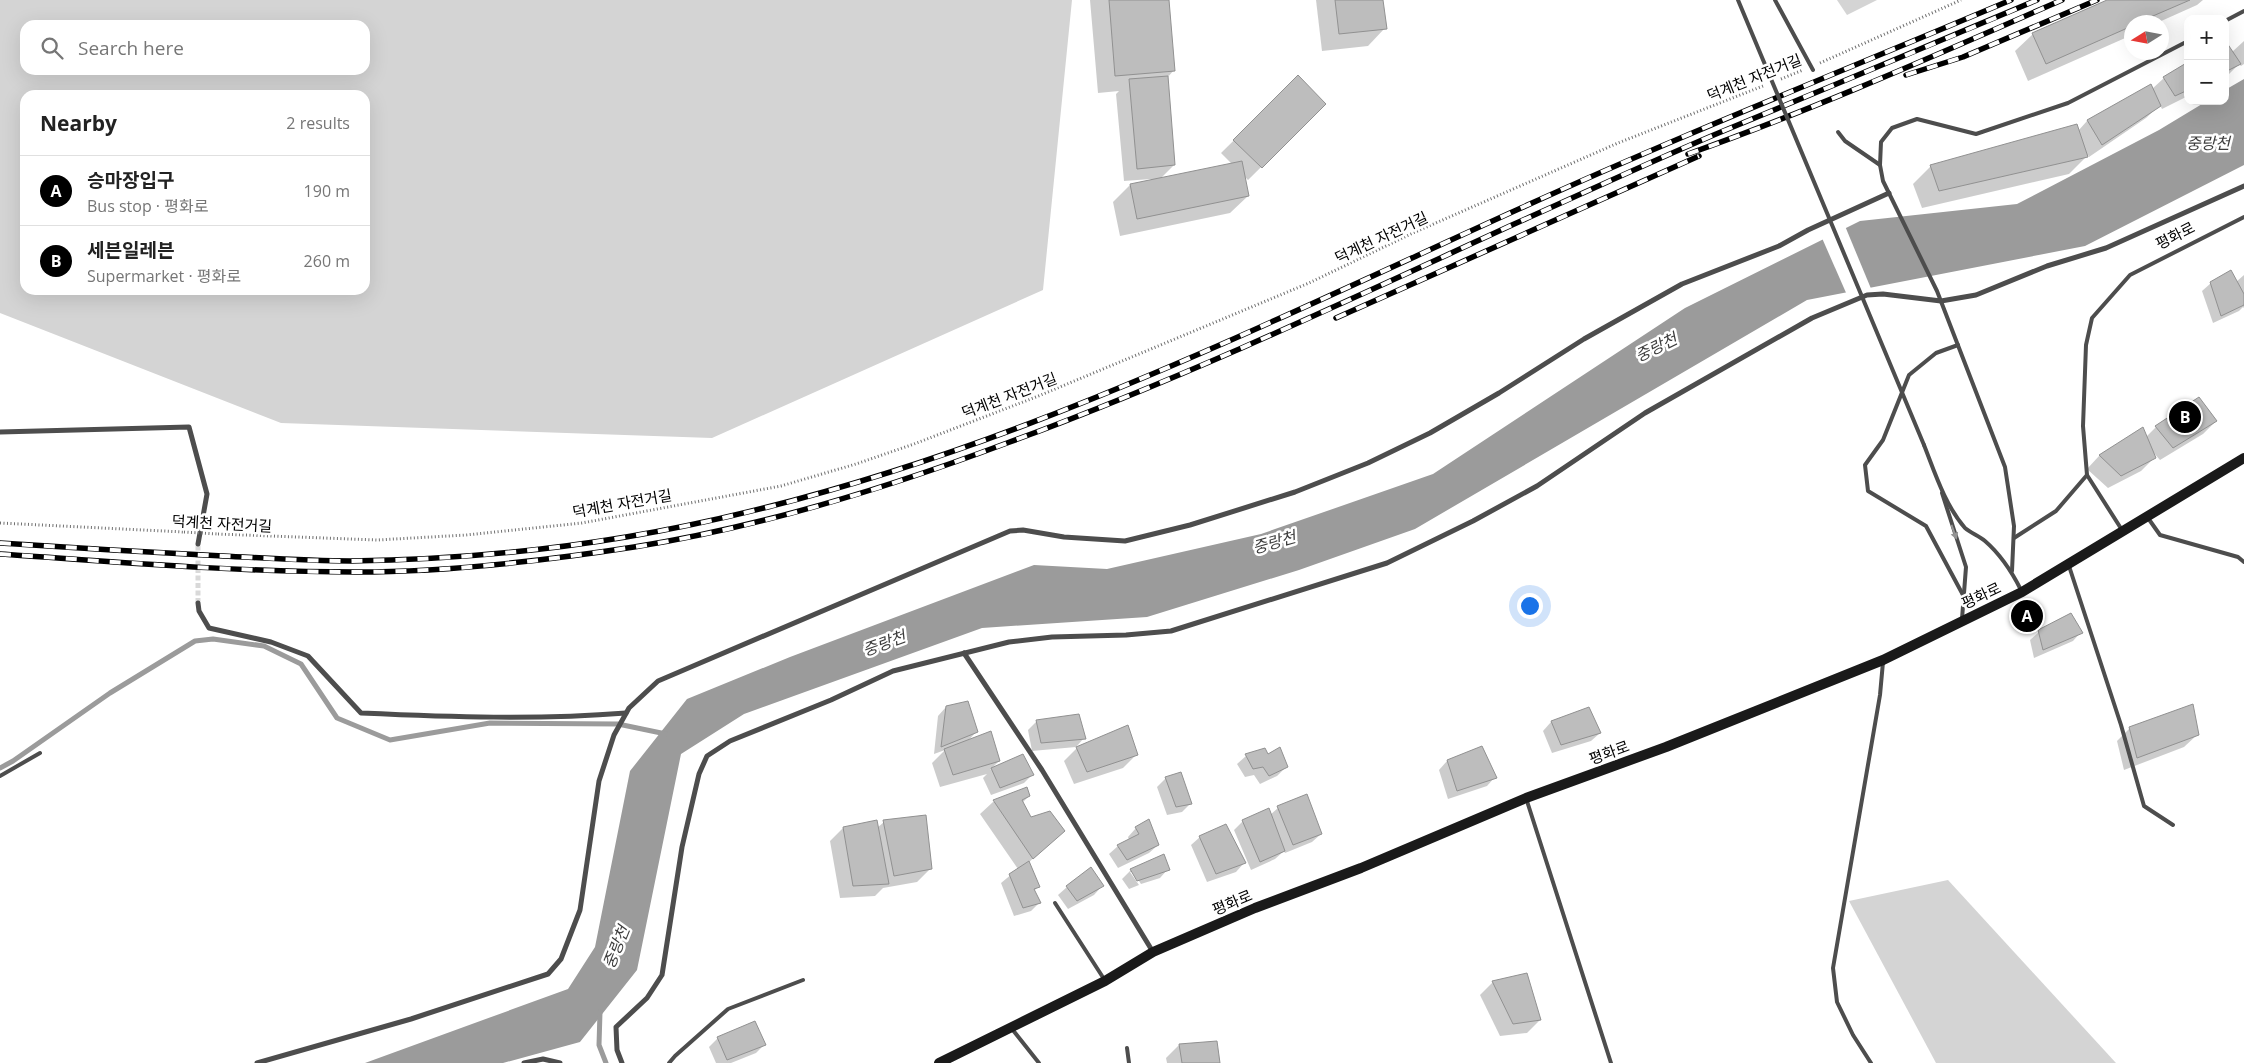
<!DOCTYPE html>
<meta charset="utf-8">
<style>
:root{--surface:#fff;--page:#f2f2f2;--text:#222;--muted:#767676;--line:#e0e0e0;--accent:#000}
body{margin:0;font-family:"Open Sans","Noto Sans KR",sans-serif;background:var(--page);color:var(--text)}
.controls{position:absolute;right:15px;top:15px;display:grid;overflow:hidden;border-radius:10px;box-shadow:0 5px 20px #0002}
.controls button{width:45px;height:45px;display:grid;place-items:center;padding:0;border:0;border-bottom:1px solid var(--line);background:var(--surface);color:var(--text);font:25px sans-serif}
.compass{position:absolute;left:2124px;top:15px;width:45px;height:45px;border-radius:50%;background:var(--surface);box-shadow:0 5px 20px #0002;rotate:259deg}
.you{position:absolute;left:1529px;top:605px;width:18px;height:18px;margin:-12px;border:4px solid #fff;border-radius:50%;background:#1a73e8;box-shadow:0 0 0 8px #1a73e833}
.badge{display:grid;place-items:center;width:32px;height:32px;border-radius:50%;background:var(--accent);color:#fff;font-size:16px;font-weight:700}
.pin{position:absolute;translate:-50% -50%;border:2px solid #fff;box-shadow:0 1px 5px #0006}
.list{margin:0;padding:0;list-style:none}
h2{display:flex;justify-content:space-between;align-items:center;height:65px;margin:0;padding:0 20px;font-size:21px}
h2 small{font-size:16px;font-weight:400;color:var(--muted)}
.list li{display:grid;grid-template-columns:32px 1fr auto;gap:15px;align-items:center;box-sizing:border-box;height:70px;padding:0 20px;border-top:1px solid var(--line)}
.list b{display:block;font-size:19px;white-space:nowrap}
.list p{margin:0;font-size:16px;white-space:nowrap;color:var(--muted)}
.list em{font-size:16px;font-style:normal;color:var(--muted)}
.icon{flex:none;width:28px;height:28px;fill:none;stroke:currentColor;stroke-width:2;stroke-linecap:round;stroke-linejoin:round}
.map{position:relative;flex:none;width:2244px;height:1063px;overflow:hidden}
.search{position:absolute;background:var(--surface);box-shadow:0 5px 20px #0002;left:20px;top:20px;width:350px;height:55px;display:flex;align-items:center;gap:12px;box-sizing:border-box;padding:0 18px;border-radius:15px;color:var(--muted);font-size:19px}
.panel{position:absolute;background:var(--surface);box-shadow:0 5px 20px #0002;left:20px;top:90px;width:350px;height:205px;border-radius:15px}
.map>svg:first-child{display:block}
.green{fill:#d4d4d4;fill-rule:evenodd}
.water{fill:#9b9b9b}
.pier{fill:#fff}
.shadow{fill:#0003}
.lines{fill:none;stroke-linecap:round;stroke-linejoin:round}
.stream{stroke:#9b9b9b;stroke-width:5}
.building{fill:#bdbdbd;stroke:#919191}
.minor-tunnel{stroke:#d9d9d9;stroke-width:5;stroke-dasharray:5 2.5;stroke-linecap:butt}
.path{stroke:#6f6f6f;stroke-width:3;stroke-dasharray:1 2.5;stroke-linecap:butt}
.service{stroke:#4d4d4d;stroke-width:4}
.minor{stroke:#4d4d4d;stroke-width:5}
.secondary{stroke:#1a1a1a;stroke-width:10}
.rail-casing{stroke:#000;stroke-width:5.5}
.rail{stroke:#fff;stroke-width:4;stroke-dasharray:11;stroke-linecap:butt}
.path-bridge{stroke:#6f6f6f;stroke-width:3;stroke-dasharray:1 2.5;stroke-linecap:butt}
.service-bridge{stroke:#4d4d4d;stroke-width:4}
.oneway{fill:#949494}
.labels{text-anchor:middle;dominant-baseline:central;stroke-width:5;stroke-linejoin:round;paint-order:stroke}
.street-label{font-size:15px;fill:#000;stroke:#fff}
.water-label{font-size:16px;font-style:italic;fill:#3c3c3c;stroke:#fff}
</style>
<div class="map">
<svg width="2244" height="1063" viewBox="0 0 2244 1063">
<rect width="100%" height="100%" fill="#fff"/>
<g class="green">
<path d="M0,0h1072l-29,290 -331,148 -431,-15 -281,-110zM25,25h340v45h-340zM25,95h340v195h-340z"/>
<polygon points="1837,0 1877,0 1847,15"/>
<polygon points="1948,880 2116,1063 1936,1063 1849,901"/>
</g>
<polygon class="water" points="2244,79 2244,165 2085,246 1807,300 1415,529 1299,570 1147,617 982,628 744,714 681,754 637,970 580,1042 503,1063 365,1063 568,989 595,947 630,771 687,699 790,657 1034,565 1107,569 1261,534 1433,474 1685,308 1860,221 2017,204 2159,130 2207,101 2225,101 2225,90"/>
<polygon class="pier" points="1845,226 1872,291 1847,295 1822,238"/>
<g class="shadow">
<polygon points="1090,0 1168,0 1174,70 1167,78 1174,165 1160,179 1232,164 1221,153 1298,77 1325,104 1248,180 1244,176 1248,196 1230,213 1120,236 1113,202 1130,185 1151,180 1151,179 1124,181 1116,94 1119,91 1098,93"/>
<polygon points="1316,0 1382,0 1385,28 1368,46 1322,51"/>
<polygon points="2110,0 2203,0 2197,5 2159,22 2132,22 2132,35 2028,81 2015,51 2033,34"/>
<polygon points="2244,41 2244,64 2241,66 2239,64 2225,78 2225,43 2232,52"/>
<polygon points="2188,64 2188,96 2162,109 2160,105 2146,118 2089,157 2088,155 2069,174 1922,208 1913,184 1931,166 2078,131 2087,121 2151,85 2152,89 2164,78"/>
<polygon points="2244,275 2244,308 2243,307 2239,311 2213,323 2202,291 2211,283 2236,282"/>
<polygon points="2216,421 2203,434 2160,460 2153,452 2154,458 2141,471 2108,488 2087,469 2099,456 2142,429 2146,437 2156,427"/>
<polygon points="2039,632 2081,632 2073,641 2034,658 2030,640"/>
<polygon points="946,707 976,732 967,742 999,761 990,770 1023,756 1032,775 1024,783 991,795 983,778 987,774 940,787 932,763 945,750 934,754 938,716"/>
<polygon points="1037,721 1084,738 1076,747 1032,751 1028,730"/>
<polygon points="1551,722 1600,733 1591,741 1552,753 1543,731"/>
<polygon points="2130,728 2198,734 2184,747 2124,770 2117,741"/>
<polygon points="1077,748 1136,755 1123,768 1074,784 1064,761"/>
<polygon points="1482,748 1495,777 1487,786 1448,799 1439,770 1447,761"/>
<polygon points="1264,749 1267,756 1286,767 1277,776 1260,784 1254,775 1245,777 1237,764 1246,756"/>
<polygon points="1166,778 1190,804 1182,812 1167,815 1157,787"/>
<polygon points="1026,789 1029,796 1022,803 1031,818 1064,831 1028,863 1038,887 1034,891 1040,902 1031,911 1014,916 1001,883 1018,869 980,814 993,802"/>
<polygon points="1306,796 1321,834 1312,842 1285,853 1284,851 1275,859 1251,870 1234,830 1243,821 1270,815 1278,808"/>
<polygon points="884,822 930,869 917,882 883,888 875,896 840,898 830,841 843,828 877,828"/>
<polygon points="1136,828 1158,845 1149,853 1118,868 1109,854 1118,846 1129,840 1128,837"/>
<polygon points="1200,837 1244,863 1236,872 1207,882 1191,845"/>
<polygon points="1168,869 1160,878 1141,884 1133,872 1130,872 1139,885 1129,889 1122,879 1131,870"/>
<polygon points="1102,886 1094,895 1068,909 1058,895 1067,887"/>
<polygon points="1493,982 1540,1020 1527,1033 1500,1036 1480,995"/>
<polygon points="754,1022 764,1045 756,1053 731,1063 716,1063 709,1047 718,1038"/>
<polygon points="1216,1042 1218,1063 1167,1063 1166,1058 1179,1045"/>
</g>
<g class="lines">
<g class="stream">
<polyline points="0,768 13,761 110,693 195,641 213,639 264,646 301,664 337,718 390,740 490,723 618,724 666,734"/>
<polyline points="600,1012 599,1045 606,1063"/>
</g>
</g>
<g class="building">
<polygon points="1109,0 1169,0 1175,71 1115,76"/>
<polygon points="1335,0 1383,0 1387,29 1339,34"/>
<polygon points="2107,0 2190,0 2139,22 2132,22 2132,26 2046,64 2032,33"/>
<polygon points="2225,40 2241,64 2225,72"/>
<polygon points="2188,62 2188,90 2175,96 2163,77"/>
<polygon points="1298,75 1326,104 1262,168 1233,140"/>
<polygon points="1168,76 1175,165 1137,169 1129,79"/>
<polygon points="2151,84 2161,106 2102,145 2087,120"/>
<polygon points="2077,124 2088,157 1939,191 1930,165"/>
<polygon points="1242,161 1249,196 1137,219 1130,184"/>
<polygon points="2231,270 2244,294 2244,305 2221,316 2210,282"/>
<polygon points="2199,397 2217,421 2173,448 2155,426"/>
<polygon points="2143,427 2156,458 2121,476 2099,455"/>
<polygon points="2071,613 2083,633 2043,650 2038,630"/>
<polygon points="968,701 978,732 941,747 946,706"/>
<polygon points="2193,704 2199,735 2137,758 2129,727"/>
<polygon points="1589,707 1601,733 1561,745 1551,721"/>
<polygon points="1079,714 1086,739 1041,743 1036,720"/>
<polygon points="1128,725 1138,755 1087,772 1076,747"/>
<polygon points="991,731 1000,761 953,775 944,749"/>
<polygon points="1482,746 1497,778 1457,791 1447,760"/>
<polygon points="1280,747 1288,767 1269,776 1263,767 1253,769 1245,754 1265,748 1268,754"/>
<polygon points="1023,754 1034,775 1000,788 991,768"/>
<polygon points="1181,772 1192,804 1176,807 1165,777"/>
<polygon points="1027,787 1030,796 1022,800 1031,817 1050,811 1065,831 1033,859 993,800"/>
<polygon points="1307,794 1322,834 1293,845 1277,806"/>
<polygon points="1269,808 1285,851 1260,862 1242,820"/>
<polygon points="926,815 932,869 894,876 883,820"/>
<polygon points="1149,819 1159,845 1127,860 1117,845 1139,834 1135,827"/>
<polygon points="877,820 889,884 853,886 843,827"/>
<polygon points="1226,824 1246,863 1216,874 1199,836"/>
<polygon points="1164,854 1170,870 1137,881 1130,869"/>
<polygon points="1029,861 1040,887 1034,889 1041,903 1023,908 1009,874"/>
<polygon points="1091,867 1104,886 1077,901 1066,886"/>
<polygon points="1527,973 1541,1020 1513,1024 1492,981"/>
<polygon points="755,1021 766,1045 727,1060 717,1037"/>
<polygon points="1217,1041 1220,1063 1182,1063 1179,1044"/>
</g>
<g class="lines">
<polyline class="minor-tunnel" points="198,603 198,544"/>
<g class="path">
<polyline points="1820,63 1961,0"/>
<polyline points="1781,79 1803,70"/>
<polyline points="0,523 184,532"/>
<polyline points="218,534 377,540 466,535 582,523 781,486 856,464 914,444 1036,397 1309,283 1413,233 1618,143 1763,86"/>
</g>
<g class="service">
<polyline points="1775,0 1813,70"/>
<polyline points="2225,21 2244,11"/>
<polyline points="1838,132 1845,141 1880,165"/>
<polyline points="1958,345 1936,353 1909,375 1883,440 1865,465 1868,491 1926,526 1963,595"/>
<path d="M1924,445c11,28 21,60 41,83 6,5 14,8 20,13 15,13 27,31 36,49"/>
<polyline points="1942,493 1966,567 1962,619"/>
<polyline points="2148,518 2160,535 2238,557 2244,562"/>
<polyline points="2122,530 2087,475 2083,426 2086,345 2092,318 2130,275 2244,217"/>
<polyline points="2014,538 2056,511 2087,475"/>
<polyline points="2069,566 2121,725 2144,806 2173,825"/>
<polyline points="2012,571 2014,526 2005,467 1937,291 1883,181 1880,165 1881,142 1892,128 1917,119 1976,134 2068,103 2188,41"/>
<polyline points="0,776 40,753"/>
<polyline points="1526,798 1611,1063"/>
<polyline points="1055,903 1104,979"/>
<polyline points="1012,1029 1039,1063"/>
<polyline points="1127,1048 1129,1063"/>
<polyline points="669,1063 675,1056 728,1009 803,980"/>
<polyline points="1871,1063 1853,1035 1837,1002 1833,968 1880,695 1883,662"/>
</g>
<g class="minor">
<polyline points="0,432 189,427 207,494 198,544"/>
<path d="M198,603l1,8 10,17 62,14 37,14 53,57c89,4 177,7 265,0"/>
<polyline points="964,653 1042,770 1153,952"/>
<polyline points="257,1063 411,1019 548,974 561,959 580,910 599,781 614,735 629,708 658,681 1010,531 1023,530 1064,537 1125,541 1190,525 1295,492 1368,463 1430,433 1499,393 1584,339 1682,284 1779,246 1808,230 1889,193"/>
<polyline points="524,1063 543,1059 560,1063"/>
<polyline points="622,1063 617,1050 616,1027 647,998 662,975 682,847 699,774 707,756 730,741 831,700 893,671 1009,642 1052,637 1126,635 1171,631 1387,563 1473,521 1537,486 1645,413 1812,318 1867,295 1883,294 1941,301 1976,295 2047,266 2106,248 2244,186"/>
</g>
<polyline class="secondary" points="939,1063 1105,981 1153,952 1255,908 1361,868 1526,798 1666,747 1883,660 2022,592 2244,458"/>
<defs>
<g id="rail">
<polyline points="1906,75 1963,57 2097,0"/>
<path d="M1688,154c127,-45 250,-100 374,-154"/>
<polyline points="1336,318 1699,156"/>
<path d="M0,543c74,5 149,9 223,13 42,2 85,5 128,5 91,-1 185,-9 275,-24 321,-54 602,-196 895,-329 162,-74 327,-139 490,-208"/>
<path d="M0,554c118,8 237,18 355,18 93,0 188,-11 279,-25 128,-20 253,-59 373,-104 172,-63 338,-141 505,-218 72,-32 144,-66 216,-96 103,-43 206,-85 309,-129"/>
</g>
</defs>
<use href="#rail" class="rail-casing"/>
<use href="#rail" class="rail"/>
<polyline class="path-bridge" points="184,532 218,534"/>
<polyline class="service-bridge" points="1738,0 1924,445"/>
</g>
<defs><path id="oneway-solid" d="M-6-.8H1V-3.2L6.5 0L1 3.2V.8H-6Z" transform="scale(1.25)"/></defs>
<use class="oneway" href="#oneway-solid" transform="translate(1954 532) rotate(70)"/>
<g class="labels">
<g class="street-label">
<text transform="translate(1754 77) rotate(-22)">덕계천 자전거길</text>
<text transform="translate(2175 235) rotate(-27)">평화로</text>
<text transform="translate(1381 237) rotate(-25)">덕계천 자전거길</text>
<text transform="translate(1009 395) rotate(-21)">덕계천 자전거길</text>
<text transform="translate(622 503) rotate(-10)">덕계천 자전거길</text>
<text transform="translate(222 523) rotate(3)">덕계천 자전거길</text>
<text transform="translate(1981 595) rotate(-25)">평화로</text>
<text transform="translate(1609 752) rotate(-20)">평화로</text>
<text transform="translate(1232 902) rotate(-23)">평화로</text>
</g>
<g class="water-label">
<text x="2208" y="143">중랑천</text>
<text transform="translate(1656 347) rotate(-26)">중랑천</text>
<text transform="translate(1274 542) rotate(-16)">중랑천</text>
<text transform="translate(884 643) rotate(-20)">중랑천</text>
<text transform="translate(616 947) rotate(-68)">중랑천</text>
</g>
</g>
</svg>
<div class="controls">
<button>+</button>
<button>−</button>
</div>
<svg class="compass" viewBox="-18 -18 36 36"><path d="M0-13l5 13h-10z" fill="#e53935"/><path d="M0 13l5-13h-10z" fill="#767676"/></svg>
<div class="you"></div>
<div class="pin badge" style="left:2027px;top:616px">A</div>
<div class="pin badge" style="left:2185px;top:417px">B</div>
<div class="search"><svg class="icon" aria-label="search" viewBox="0 0 24 24"><circle cx="10" cy="10" r="6"/><path d="M15 15l6 6"/></svg>Search here</div>
<section class="panel">
<h2>Nearby<small>2 results</small></h2>
<ul class="list">
<li><span class="badge">A</span><div><b>승마장입구</b><p>Bus stop · 평화로</p></div><em>190 m</em></li>
<li><span class="badge">B</span><div><b>세븐일레븐</b><p>Supermarket · 평화로</p></div><em>260 m</em></li>
</ul>
</section>
</div>
